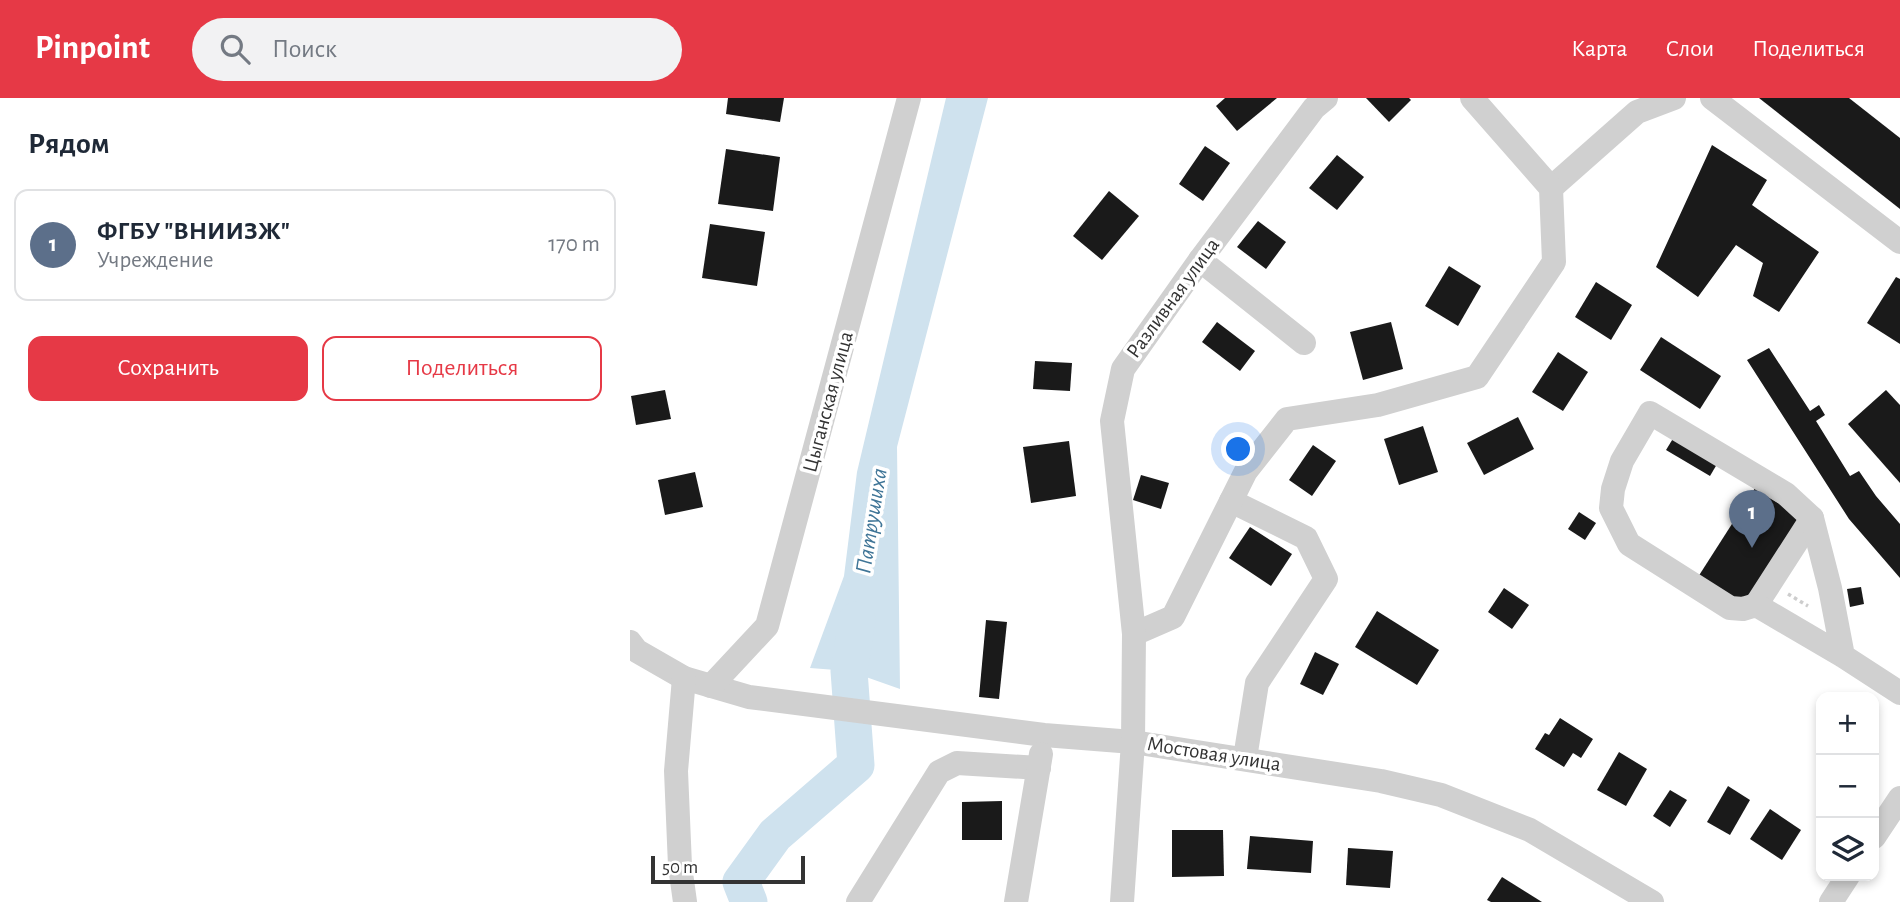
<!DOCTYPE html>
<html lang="ru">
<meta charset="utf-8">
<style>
:root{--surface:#fff;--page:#f2f2f3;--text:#1f2937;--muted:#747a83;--line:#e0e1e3;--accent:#e63946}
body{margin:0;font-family:"Alegreya Sans",sans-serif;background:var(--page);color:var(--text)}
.controls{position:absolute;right:21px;bottom:21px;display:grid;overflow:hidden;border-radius:14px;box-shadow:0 4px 10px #0003}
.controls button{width:63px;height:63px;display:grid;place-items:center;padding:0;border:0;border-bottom:2px solid var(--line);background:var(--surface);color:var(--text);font:35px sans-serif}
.scale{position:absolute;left:21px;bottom:18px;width:154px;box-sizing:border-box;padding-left:7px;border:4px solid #333;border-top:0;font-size:19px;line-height:24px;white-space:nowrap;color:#333;-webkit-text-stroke:5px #fff;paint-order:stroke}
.you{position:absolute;left:609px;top:352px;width:24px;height:24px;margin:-18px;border:5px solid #fff;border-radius:50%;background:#1a73e8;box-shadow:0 0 0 10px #1a73e833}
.badge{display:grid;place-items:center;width:46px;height:46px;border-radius:50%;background:var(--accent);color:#fff;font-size:23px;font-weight:700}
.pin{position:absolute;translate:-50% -58px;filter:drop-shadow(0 2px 4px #0008)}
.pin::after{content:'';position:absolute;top:37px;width:24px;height:21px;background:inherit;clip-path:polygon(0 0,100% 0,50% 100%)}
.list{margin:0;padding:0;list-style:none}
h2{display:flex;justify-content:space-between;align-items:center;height:91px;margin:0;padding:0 28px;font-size:30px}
h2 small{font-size:23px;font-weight:400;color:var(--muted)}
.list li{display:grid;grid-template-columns:46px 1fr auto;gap:21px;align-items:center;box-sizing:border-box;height:112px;margin:0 14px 14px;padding:0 14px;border:2px solid var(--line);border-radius:14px}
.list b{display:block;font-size:26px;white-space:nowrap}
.list p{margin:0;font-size:23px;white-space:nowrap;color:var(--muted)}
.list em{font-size:23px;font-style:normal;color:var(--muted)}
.actions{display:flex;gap:14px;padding:21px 28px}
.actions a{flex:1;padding:16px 0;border:2px solid var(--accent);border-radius:14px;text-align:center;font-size:24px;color:var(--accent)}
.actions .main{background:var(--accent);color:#fff}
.icon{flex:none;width:38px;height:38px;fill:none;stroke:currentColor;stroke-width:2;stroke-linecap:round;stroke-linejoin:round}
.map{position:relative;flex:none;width:1270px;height:804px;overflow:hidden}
header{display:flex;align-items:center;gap:42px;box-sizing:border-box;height:98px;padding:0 35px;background:var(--accent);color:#fff}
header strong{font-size:33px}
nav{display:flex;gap:38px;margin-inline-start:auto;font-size:24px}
.search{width:490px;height:63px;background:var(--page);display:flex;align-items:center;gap:18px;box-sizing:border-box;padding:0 24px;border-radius:38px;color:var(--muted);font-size:26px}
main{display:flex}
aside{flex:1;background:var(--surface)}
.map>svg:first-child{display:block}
.water{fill:#cfe2ee}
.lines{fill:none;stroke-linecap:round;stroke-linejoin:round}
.river{stroke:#cfe2ee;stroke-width:37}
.building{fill:#1a1a1a}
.path{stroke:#cdcdcd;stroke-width:3.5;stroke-dasharray:3.5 3.5;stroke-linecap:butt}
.minor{stroke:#d0d0d0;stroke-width:24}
.labels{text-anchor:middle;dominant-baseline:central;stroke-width:7;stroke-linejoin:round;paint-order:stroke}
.street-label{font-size:21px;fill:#333;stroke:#fff}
.water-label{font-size:23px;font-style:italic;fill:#3f7597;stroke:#fff}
</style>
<header>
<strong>Pinpoint</strong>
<div class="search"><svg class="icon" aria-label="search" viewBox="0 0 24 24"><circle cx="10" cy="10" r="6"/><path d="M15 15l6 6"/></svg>Поиск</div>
<nav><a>Карта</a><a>Слои</a><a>Поделиться</a></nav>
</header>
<main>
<aside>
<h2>Рядом<small></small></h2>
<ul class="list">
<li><span class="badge" style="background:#5c6f8a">1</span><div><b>ФГБУ &quot;ВНИИЗЖ&quot;</b><p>Учреждение</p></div><em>170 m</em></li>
</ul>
<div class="actions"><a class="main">Сохранить</a><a>Поделиться</a></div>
</aside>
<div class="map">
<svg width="1270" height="804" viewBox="0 0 1270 804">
<rect width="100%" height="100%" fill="#fff"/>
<polygon class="water" points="316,0 358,0 267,349 270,591 219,573 180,570 214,478 227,374"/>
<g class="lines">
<polyline class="river" points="119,804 111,784 145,737 226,667 219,573 227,522"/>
</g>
<g class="building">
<polygon points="98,0 154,0 150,24 96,16"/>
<polygon points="595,0 647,0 607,33 586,8"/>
<polygon points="736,0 779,0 781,2 759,24"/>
<polygon points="1129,0 1219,0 1270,40 1270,111"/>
<polygon points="1082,47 1137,82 1122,107 1189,154 1149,214 1123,198 1133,165 1106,147 1068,199 1026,169"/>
<polygon points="575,48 600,65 573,103 549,86"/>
<polygon points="96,51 150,59 143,113 88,106"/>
<polygon points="707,57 734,79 707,112 679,90"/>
<polygon points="479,93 509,118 472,162 443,138"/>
<polygon points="628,123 656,144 636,171 607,149"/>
<polygon points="80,126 135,134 127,188 72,180"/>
<polygon points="819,168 851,188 828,228 795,208"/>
<polygon points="1266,179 1270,181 1270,246 1237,225"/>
<polygon points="966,184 1002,207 981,242 945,219"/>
<polygon points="587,224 625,253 610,273 572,244"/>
<polygon points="761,224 773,271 733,282 720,234"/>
<polygon points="1031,239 1091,278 1070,311 1010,272"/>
<polygon points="1139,250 1180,313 1189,307 1195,317 1186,323 1220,378 1229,373 1246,398 1270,426 1270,480 1219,421 1117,262"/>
<polygon points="928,254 958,274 933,313 902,294"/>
<polygon points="405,263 442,265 440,293 403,291"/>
<polygon points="35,292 41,321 6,327 1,298"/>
<polygon points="1256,292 1270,307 1270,385 1218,326"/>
<polygon points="888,319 904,351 854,377 837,345"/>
<polygon points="793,328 808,374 769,387 754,341"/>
<polygon points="1047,334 1090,361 1080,378 1036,352"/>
<polygon points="439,343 446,398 401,405 393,349"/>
<polygon points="683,347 706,363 682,398 659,382"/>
<polygon points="65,374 73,409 35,417 28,382"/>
<polygon points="511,377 539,385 531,411 503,402"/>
<polygon points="1125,390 1171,420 1114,509 1068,479"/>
<polygon points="949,414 966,425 955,442 938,431"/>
<polygon points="620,429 662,456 641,488 599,460"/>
<polygon points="1231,489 1234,506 1220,509 1217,491"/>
<polygon points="874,490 899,507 882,531 858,514"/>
<polygon points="747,513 809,552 787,587 725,549"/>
<polygon points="356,522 377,524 369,601 349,599"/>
<polygon points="685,554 709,566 693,597 670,586"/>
<polygon points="930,620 963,641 951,660 943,655 934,669 905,651 915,635 919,637"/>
<polygon points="989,654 1017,671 996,708 967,692"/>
<polygon points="1098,688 1120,702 1100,737 1077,724"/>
<polygon points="1040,692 1057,702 1040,729 1023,718"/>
<polygon points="372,703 372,742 332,742 332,704"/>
<polygon points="1140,711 1171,732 1152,762 1120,741"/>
<polygon points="542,732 593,732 594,778 542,779"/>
<polygon points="620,738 683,743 681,775 617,771"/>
<polygon points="718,750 763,753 760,790 716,787"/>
<polygon points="872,779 912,804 861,804 857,802"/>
</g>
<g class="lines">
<polyline class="path" points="1158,496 1178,508"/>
<g class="minor">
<polyline points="1082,0 1270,144"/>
<polyline points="921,90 1007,14 1044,0"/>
<polyline points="570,162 674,245"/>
<polyline points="601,403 676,440 696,481 627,585 615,660"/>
<polyline points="1126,507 1182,420"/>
<polyline points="504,536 543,519 616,373 657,321 748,307 847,279 924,164 921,90 842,0"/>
<polyline points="0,544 7,553 54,580 119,599 414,637 503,644 751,683 811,697 900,732 1022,804"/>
<polyline points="1213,558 1200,490 1182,420 1156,396 1020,315 992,363 983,391 981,410 999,446 1100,510 1113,511 1126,507 1213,558 1270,595"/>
<polyline points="54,580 46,673 50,768 55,804"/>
<polyline points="81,588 137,528 279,0"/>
<polyline points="1244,739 1270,700"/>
<polyline points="228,804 309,674 327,665 409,670"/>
<polyline points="386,804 411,656"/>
<polyline points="492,804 503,644 504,536 482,323 493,271 570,162 684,10 696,0"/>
<polyline points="1201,804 1218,778"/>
</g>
</g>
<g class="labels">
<g class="street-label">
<text transform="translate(543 200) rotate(-54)">Разливная улица</text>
<text transform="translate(198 304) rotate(-75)">Цыганская улица</text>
<text transform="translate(584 656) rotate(9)">Мостовая улица</text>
</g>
<g class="water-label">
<text transform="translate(242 423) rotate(-81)">Патрушиха</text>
</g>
</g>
</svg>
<div class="controls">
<button>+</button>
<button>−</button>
<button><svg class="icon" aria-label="layers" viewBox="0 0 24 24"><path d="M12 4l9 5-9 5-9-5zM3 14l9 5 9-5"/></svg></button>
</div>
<div class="scale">50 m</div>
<div class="you"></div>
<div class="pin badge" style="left:1122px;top:450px;background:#5c6f8a">1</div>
</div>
</main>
